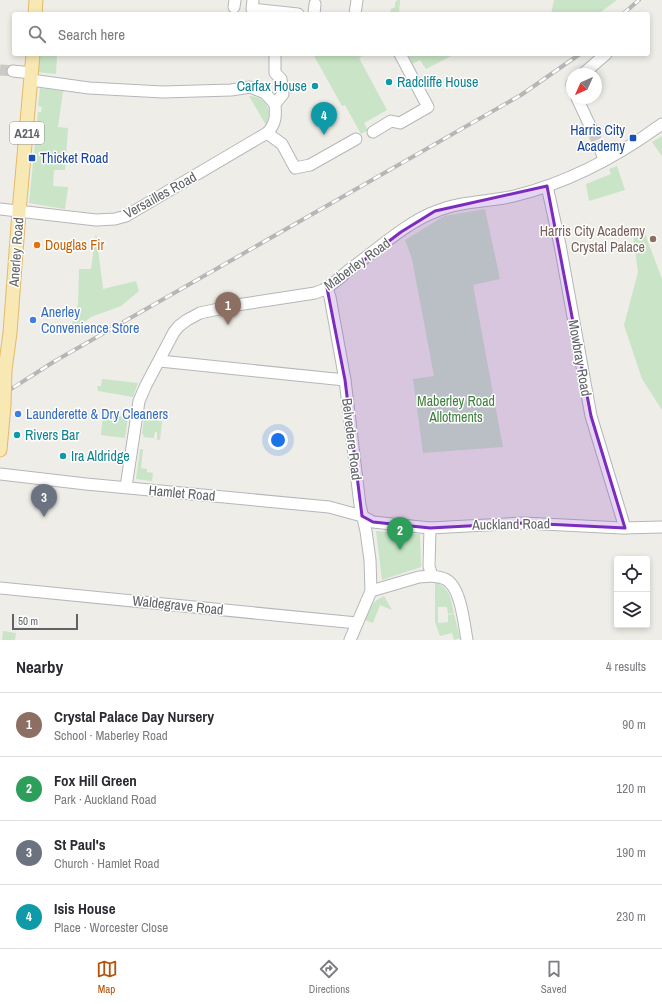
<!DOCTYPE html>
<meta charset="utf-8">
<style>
:root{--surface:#fff;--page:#f2f2f3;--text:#2b2b33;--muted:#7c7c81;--line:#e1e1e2;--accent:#b45309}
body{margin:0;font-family:"Archivo Narrow",sans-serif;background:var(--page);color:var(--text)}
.controls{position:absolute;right:12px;bottom:12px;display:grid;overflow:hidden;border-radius:4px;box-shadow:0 2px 6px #0003}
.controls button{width:36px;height:36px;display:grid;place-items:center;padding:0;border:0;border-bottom:1px solid var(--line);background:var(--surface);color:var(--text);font:20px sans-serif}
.compass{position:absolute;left:566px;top:68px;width:36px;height:36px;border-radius:50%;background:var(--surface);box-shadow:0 2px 6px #0003;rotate:225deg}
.scale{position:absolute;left:12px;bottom:10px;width:66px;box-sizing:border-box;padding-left:4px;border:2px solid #5f6366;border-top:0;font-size:11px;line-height:14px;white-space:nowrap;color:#5f6366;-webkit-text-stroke:3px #fff;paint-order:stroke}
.you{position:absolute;left:278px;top:440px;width:14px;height:14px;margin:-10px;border:3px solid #fff;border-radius:50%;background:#1a73e8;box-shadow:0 0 0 6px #1a73e833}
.badge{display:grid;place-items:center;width:26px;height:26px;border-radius:50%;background:var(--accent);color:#fff;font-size:13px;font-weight:700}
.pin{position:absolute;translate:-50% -33px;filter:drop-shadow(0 1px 2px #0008)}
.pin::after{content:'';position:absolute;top:21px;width:14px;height:12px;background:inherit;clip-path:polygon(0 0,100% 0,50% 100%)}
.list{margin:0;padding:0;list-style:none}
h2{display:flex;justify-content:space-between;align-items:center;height:52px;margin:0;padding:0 16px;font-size:17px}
h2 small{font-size:13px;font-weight:400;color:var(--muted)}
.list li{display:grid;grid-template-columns:26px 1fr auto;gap:12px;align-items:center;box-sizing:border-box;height:64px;padding:0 16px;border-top:1px solid var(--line)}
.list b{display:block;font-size:15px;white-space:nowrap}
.list p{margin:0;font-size:13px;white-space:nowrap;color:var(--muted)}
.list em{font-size:13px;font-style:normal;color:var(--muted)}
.icon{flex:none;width:22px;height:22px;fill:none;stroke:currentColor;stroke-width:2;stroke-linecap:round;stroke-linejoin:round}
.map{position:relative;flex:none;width:662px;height:640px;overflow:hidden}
.search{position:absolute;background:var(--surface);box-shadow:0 2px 6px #0003;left:12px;right:12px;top:12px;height:44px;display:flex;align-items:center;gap:10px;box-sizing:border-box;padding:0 14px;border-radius:4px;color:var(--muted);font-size:15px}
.sheet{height:308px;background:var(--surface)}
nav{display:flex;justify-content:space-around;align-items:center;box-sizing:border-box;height:56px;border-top:1px solid var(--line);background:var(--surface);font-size:11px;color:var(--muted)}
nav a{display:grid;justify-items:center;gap:2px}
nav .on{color:var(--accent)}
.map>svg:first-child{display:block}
.green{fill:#c9e4c6}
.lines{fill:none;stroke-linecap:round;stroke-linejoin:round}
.minor-tunnel{stroke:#cbcac7;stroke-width:11;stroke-dasharray:11 5.5;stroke-linecap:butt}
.minor-casing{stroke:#b4b7ba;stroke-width:13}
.major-casing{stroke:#e6b96a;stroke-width:15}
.minor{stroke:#fff;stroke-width:11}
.major{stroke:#f8e8b3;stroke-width:13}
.rail-casing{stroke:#b5b6b6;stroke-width:4}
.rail{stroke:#fff;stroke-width:2.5;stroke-dasharray:8;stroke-linecap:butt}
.major-bridge-casing{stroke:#e6b96a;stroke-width:15;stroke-linecap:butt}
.major-bridge{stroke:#f8e8b3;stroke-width:13}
.marked{fill:#7b2cbf;fill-opacity:0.2;stroke:#7b2cbf;stroke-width:3;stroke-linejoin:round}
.culture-dot{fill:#0f9aa8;stroke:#fff;stroke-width:1.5}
.transit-dot{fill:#1a4fb4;stroke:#fff;stroke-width:1.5}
.education-dot{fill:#8d6e63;stroke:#fff;stroke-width:1.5}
.food-dot{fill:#e8710a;stroke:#fff;stroke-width:1.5}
.shop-dot{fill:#3f7fe0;stroke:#fff;stroke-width:1.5}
.labels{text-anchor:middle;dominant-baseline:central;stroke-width:3;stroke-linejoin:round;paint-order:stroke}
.shield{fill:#fff;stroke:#8f9294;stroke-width:1}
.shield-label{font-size:13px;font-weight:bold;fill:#5f6366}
.culture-label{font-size:14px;fill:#0d838f;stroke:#fff;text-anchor:start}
.transit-label{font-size:14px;fill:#164399;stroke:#fff;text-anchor:end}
.street-label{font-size:14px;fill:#5f6366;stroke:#fff}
.education-label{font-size:14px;fill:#785e54;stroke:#fff;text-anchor:end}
.food-label{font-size:14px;fill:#c56008;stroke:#fff;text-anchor:start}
.shop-label{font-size:14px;fill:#366cbe;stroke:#fff;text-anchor:start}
.park-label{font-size:14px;fill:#3f803c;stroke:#fff}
</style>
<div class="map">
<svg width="662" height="640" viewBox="0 0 662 640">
<rect width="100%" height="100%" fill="#efede7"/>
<g class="green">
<polygon points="397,0 400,0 399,14 390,14 391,9 395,7 395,3"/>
<polygon points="554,0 617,0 598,14 551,14"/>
<polygon points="38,54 57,56 56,74 36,72"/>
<polygon points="313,54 365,54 359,58 387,110 364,123 368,130 361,134 345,105 342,106"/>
<polygon points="408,54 455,54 426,69 420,60 412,64"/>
<polygon points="40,88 63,91 58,127 68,128 65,170 54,170 53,186 68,187 65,209 29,203 38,112 41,112 42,107 38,106"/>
<path d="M249,96c18,0 24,15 17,29z"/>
<polygon points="662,136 662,156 652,142"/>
<polygon points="617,166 625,190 589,201 586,184 611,174 609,169"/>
<polygon points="485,209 500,279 473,285 503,447 423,453 413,379 434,376 412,259 405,240 444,216"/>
<polygon points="644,231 662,279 662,410 642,379 624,325 638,272 633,235"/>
<polygon points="96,233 103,289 136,281 139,291 121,306 91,317 69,334 78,304 79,269 91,269"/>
<polygon points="102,379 138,383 133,397 98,391 97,386 101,386"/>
<polygon points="103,413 128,417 125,438 101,435"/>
<polygon points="144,418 162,421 160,440 154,439 157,439 157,432 155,432 154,438 143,437 144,435 142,434"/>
<polygon points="140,449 143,449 141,468 147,469 147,472 153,473 152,481 136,479"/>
<polygon points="376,531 420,534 421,567 382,580"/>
<path d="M435,583c15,3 16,17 19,30l-6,1 -1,-7h-9v16l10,-1v-7l6,-1 6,24 -6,2 -2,-7 -12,3 -5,-14z"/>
<path d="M384,596l8,14 -12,-5 -7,18 -8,-3c5,-12 6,-18 19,-24z"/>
<polygon points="3,631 16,633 15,640 2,640"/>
</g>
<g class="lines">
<g class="minor-tunnel">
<polyline points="0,70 13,71"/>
<polyline points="592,130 600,148"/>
</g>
<defs>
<g id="minor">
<polyline points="253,0 252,9 298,14"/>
<polyline points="234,7 235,0"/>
<polyline points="314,14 315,4"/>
<polyline points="355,14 357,0"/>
<polyline points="13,71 32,73"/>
<polyline points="583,74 606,54"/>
<polyline points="31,80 89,88 163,92 231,90 250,87 265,93 275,104"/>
<polyline points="572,83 572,86"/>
<polyline points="577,98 592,130"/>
<polyline points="373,132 391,121 400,123 428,107 400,54"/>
<polyline points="267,133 282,144 295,168 310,165 356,139"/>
<polyline points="600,148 604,160"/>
<polyline points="547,186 560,245 591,416 625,528"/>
<path d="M0,209l96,11 19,-1 11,-3 141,-83c9,-9 9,-17 8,-29l8,-10 -2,-15 -6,-6v-19"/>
<polyline points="327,288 330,297 345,380 360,505 366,531 370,560 371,591 350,640"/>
<polyline points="160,361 345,380"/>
<polyline points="0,474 86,484 329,507 362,516 373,522 430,528 524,523 622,528 662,527"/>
<path d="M126,487l13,-86 7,-16 28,-53 5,-6 8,-6 13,-7 37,-8 78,-12 8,-3c9,-5 18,-13 26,-20 25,-18 59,-49 88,-59 24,-10 51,-9 77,-15 54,-13 104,-40 148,-72"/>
<path d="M430,528l-1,38 3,10c4,1 9,1 13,3 16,7 19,45 22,61"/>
<polyline points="0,588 357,623"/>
<polyline points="371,591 419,577 432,576"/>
</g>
<g id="major">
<polyline points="35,14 36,0"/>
<polyline points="5,370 10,333 19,212 33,54"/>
<polyline points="0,450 4,405"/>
</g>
</defs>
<use href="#minor" class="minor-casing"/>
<use href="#major" class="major-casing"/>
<use href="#minor" class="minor"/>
<use href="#major" class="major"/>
<defs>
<g id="rail">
<polyline points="623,14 639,0"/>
<polyline points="0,396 55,361 521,95 580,54"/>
</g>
</defs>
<use href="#rail" class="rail-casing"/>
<use href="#rail" class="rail"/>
<defs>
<polyline id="major-bridge" points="4,405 5,370"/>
</defs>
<use href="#major-bridge" class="major-bridge-casing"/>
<use href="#major-bridge" class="major-bridge"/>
</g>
<path class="marked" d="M547,186l44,230 34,112 -101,-5 -94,5 -57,-6 -11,-6 -17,-136 -18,-92 74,-56 34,-21z"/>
<g class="culture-dot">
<circle cx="389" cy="82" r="4"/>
<circle cx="315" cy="86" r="4"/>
<circle cx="17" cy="435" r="4"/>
<circle cx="63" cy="456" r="4"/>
</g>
<g class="transit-dot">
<rect x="629" y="134" width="8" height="8" rx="2"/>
<rect x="28" y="154" width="8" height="8" rx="2"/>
</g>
<circle class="education-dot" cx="653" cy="239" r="4"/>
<circle class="food-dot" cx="37" cy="245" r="4"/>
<g class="shop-dot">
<circle cx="33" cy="320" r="4"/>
<circle cx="18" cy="414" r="4"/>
</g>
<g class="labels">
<rect class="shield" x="10" y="122" width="34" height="22" rx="3"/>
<g class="shield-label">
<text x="27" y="133">A214</text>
</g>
<g class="culture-label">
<text x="397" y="82">Radcliffe House</text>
<text x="307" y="86" text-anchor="end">Carfax House</text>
<text x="25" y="435">Rivers Bar</text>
<text x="71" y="456">Ira Aldridge</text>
</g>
<g class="transit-label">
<text x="625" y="130">Harris City<tspan x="625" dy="16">Academy</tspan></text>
<text x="40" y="158" text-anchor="start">Thicket Road</text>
</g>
<g class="street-label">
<text transform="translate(160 195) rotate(-29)">Versailles Road</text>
<text transform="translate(16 252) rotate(-86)">Anerley Road</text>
<text transform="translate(357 264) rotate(-36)">Maberley Road</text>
<text transform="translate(580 358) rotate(80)">Mowbray Road</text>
<text transform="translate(352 439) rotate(83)">Belvedere Road</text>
<text transform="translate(182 493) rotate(5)">Hamlet Road</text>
<text transform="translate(511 524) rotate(-1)">Auckland Road</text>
<text transform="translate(178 605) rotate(6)">Waldegrave Road</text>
</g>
<g class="education-label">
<text x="645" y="231">Harris City Academy<tspan x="645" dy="16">Crystal Palace</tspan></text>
</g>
<g class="food-label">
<text x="45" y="245">Douglas Fir</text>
</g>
<g class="shop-label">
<text x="41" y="312">Anerley<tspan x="41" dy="16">Convenience Store</tspan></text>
<text x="26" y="414">Launderette &amp; Dry Cleaners</text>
</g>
<g class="park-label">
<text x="456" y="401">Maberley Road<tspan x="456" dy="16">Allotments</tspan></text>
</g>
</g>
</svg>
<div class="controls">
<button><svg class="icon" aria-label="locate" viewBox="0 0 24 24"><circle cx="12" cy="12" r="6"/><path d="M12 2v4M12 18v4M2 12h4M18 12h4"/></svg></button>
<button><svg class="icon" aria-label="layers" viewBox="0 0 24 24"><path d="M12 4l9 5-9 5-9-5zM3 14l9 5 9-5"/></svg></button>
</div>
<svg class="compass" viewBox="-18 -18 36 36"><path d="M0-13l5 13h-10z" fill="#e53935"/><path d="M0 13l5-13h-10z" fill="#7c7c81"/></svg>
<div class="scale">50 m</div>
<div class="you"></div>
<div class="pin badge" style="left:228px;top:325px;background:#8d6e63">1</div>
<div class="pin badge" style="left:400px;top:550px;background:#2e9e5b">2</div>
<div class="pin badge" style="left:44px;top:517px;background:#6b7280">3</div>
<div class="pin badge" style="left:324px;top:135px;background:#0f9aa8">4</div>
<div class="search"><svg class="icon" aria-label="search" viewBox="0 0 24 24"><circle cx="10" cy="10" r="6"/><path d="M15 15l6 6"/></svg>Search here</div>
</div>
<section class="sheet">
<h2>Nearby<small>4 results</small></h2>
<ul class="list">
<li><span class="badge" style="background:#8d6e63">1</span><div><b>Crystal Palace Day Nursery</b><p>School · Maberley Road</p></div><em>90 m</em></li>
<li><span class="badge" style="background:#2e9e5b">2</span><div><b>Fox Hill Green</b><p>Park · Auckland Road</p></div><em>120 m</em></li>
<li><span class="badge" style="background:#6b7280">3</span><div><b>St Paul's</b><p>Church · Hamlet Road</p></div><em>190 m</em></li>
<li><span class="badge" style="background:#0f9aa8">4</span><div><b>Isis House</b><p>Place · Worcester Close</p></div><em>230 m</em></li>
</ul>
</section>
<nav>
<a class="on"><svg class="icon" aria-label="map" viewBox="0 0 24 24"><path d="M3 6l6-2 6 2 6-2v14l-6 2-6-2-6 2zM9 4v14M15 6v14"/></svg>Map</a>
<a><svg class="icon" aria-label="directions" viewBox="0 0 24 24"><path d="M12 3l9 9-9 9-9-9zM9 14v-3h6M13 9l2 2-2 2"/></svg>Directions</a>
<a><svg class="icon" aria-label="saved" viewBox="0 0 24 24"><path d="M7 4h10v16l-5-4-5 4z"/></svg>Saved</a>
</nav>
